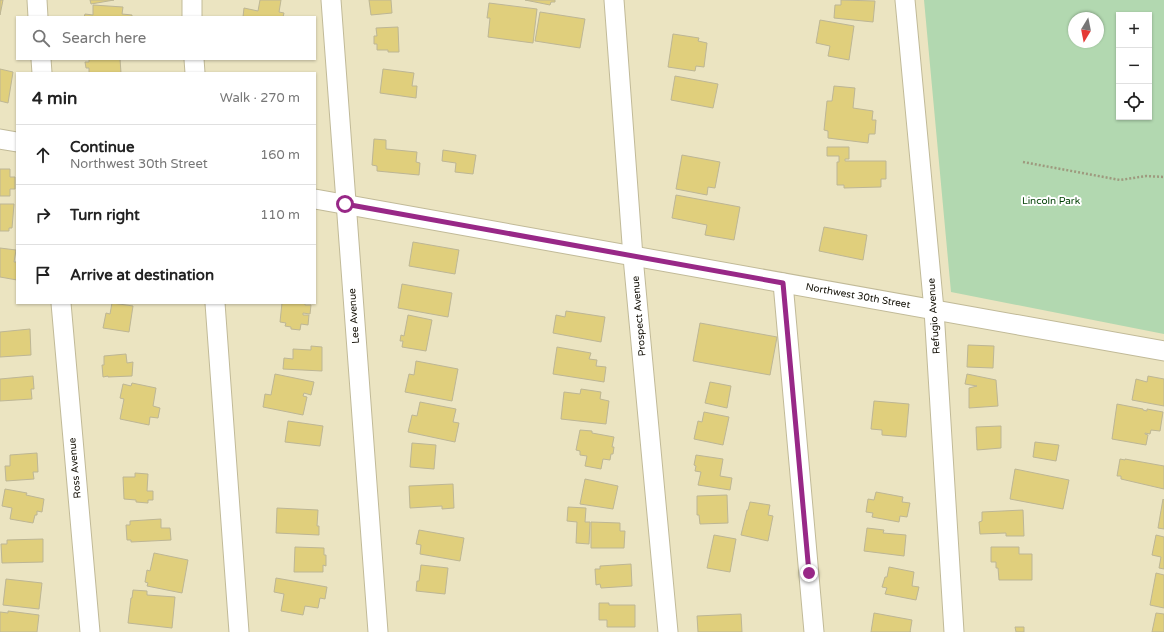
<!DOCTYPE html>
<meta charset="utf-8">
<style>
:root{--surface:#fff;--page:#f6f6f6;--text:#222;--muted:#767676;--line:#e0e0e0}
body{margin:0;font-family:"Varela Round",sans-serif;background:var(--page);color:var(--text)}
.controls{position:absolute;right:12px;top:12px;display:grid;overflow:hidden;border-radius:0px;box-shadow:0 1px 3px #0004}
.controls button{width:36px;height:36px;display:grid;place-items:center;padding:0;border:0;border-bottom:1px solid var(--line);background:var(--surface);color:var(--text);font:20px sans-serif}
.compass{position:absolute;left:1068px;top:12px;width:36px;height:36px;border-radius:50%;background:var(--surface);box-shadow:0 1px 3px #0004;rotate:190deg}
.stop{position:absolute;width:12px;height:12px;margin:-9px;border:3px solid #982887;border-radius:50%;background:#fff}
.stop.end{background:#982887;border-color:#fff;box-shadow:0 1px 4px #0008}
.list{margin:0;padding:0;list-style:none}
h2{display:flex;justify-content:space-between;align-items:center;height:52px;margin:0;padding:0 16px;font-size:17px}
h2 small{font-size:13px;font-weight:400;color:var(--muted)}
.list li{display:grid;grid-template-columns:26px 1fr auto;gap:12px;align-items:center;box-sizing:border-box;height:60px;padding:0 16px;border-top:1px solid var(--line)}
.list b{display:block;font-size:15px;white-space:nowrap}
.list p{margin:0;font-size:13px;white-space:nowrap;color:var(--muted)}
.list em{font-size:13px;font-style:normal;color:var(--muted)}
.icon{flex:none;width:22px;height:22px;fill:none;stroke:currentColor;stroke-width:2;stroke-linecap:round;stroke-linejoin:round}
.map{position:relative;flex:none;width:1164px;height:632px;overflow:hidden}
.search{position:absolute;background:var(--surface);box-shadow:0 1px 3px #0004;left:16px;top:16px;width:300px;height:44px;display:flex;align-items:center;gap:10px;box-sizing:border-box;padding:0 14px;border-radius:0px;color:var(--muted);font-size:15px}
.panel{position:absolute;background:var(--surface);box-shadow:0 1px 3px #0004;left:16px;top:72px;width:300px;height:232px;border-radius:0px}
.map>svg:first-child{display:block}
.green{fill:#b2d8b0;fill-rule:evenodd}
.building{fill:#e0cf7c;stroke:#bdb695}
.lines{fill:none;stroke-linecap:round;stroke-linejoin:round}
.minor-casing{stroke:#c1ba98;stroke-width:21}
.path{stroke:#9e997e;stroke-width:2.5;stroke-dasharray:2 2;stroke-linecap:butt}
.minor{stroke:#fff;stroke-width:19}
.route{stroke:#982887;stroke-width:5}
.labels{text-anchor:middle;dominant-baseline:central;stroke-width:4;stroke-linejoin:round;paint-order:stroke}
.park-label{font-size:10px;fill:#004003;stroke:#fff}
.street-label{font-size:10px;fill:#100d03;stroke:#fff}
</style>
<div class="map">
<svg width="1164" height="632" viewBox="0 0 1164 632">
<rect width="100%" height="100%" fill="#ebe4c1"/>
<path class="green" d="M924,0h240v334l-213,-42zM1119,15h30v102h-30zM1074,18h24v24h-24z"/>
<g class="building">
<polygon points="0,0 3,0 0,15"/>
<polygon points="90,0 114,0 91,4"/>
<polygon points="260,0 281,0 279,12 284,13 283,17 243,17 244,8 258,11"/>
<polygon points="369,0 391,0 392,13 371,15"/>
<polygon points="525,0 555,0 555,2 551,2 550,5"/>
<polygon points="841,0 875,1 873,22 834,18 835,5 841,5"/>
<polygon points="489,3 537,9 533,43 488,37 490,18 487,18"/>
<polygon points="93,5 123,7 122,14 132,15 132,17 84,17 85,14 93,15"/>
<polygon points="540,12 585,19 580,48 535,41"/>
<polygon points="820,20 854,26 849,60 828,56 830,46 816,43"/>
<polygon points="398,27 399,52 388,52 388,50 377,50 377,44 374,44 374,36 377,36 376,28"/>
<polygon points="673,34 699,38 698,41 707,43 704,67 696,66 695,71 668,67"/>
<polygon points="89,59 120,59 121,73 89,73 89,68 86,68 85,62 89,62"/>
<polygon points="0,69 13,72 8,103 0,101"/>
<polygon points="383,69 414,73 412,86 417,86 416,98 380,93"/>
<polygon points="675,76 718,84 713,108 671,100"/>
<polygon points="834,86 855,88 853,108 873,111 872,120 876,120 875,134 869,134 868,143 828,138 828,131 824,130 827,101 832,101"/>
<polygon points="374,139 386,140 386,149 417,152 416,162 420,163 419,175 377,171 377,166 372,165"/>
<polygon points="827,147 849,147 849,159 845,159 845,161 886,161 886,179 881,179 881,187 844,188 844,185 837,185 837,162 839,162 839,156 827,156"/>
<polygon points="443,150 476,155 473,174 455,172 456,163 442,161"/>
<polygon points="682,155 720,162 715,188 708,187 707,195 676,189"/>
<polygon points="0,169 10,169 10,177 15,177 15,189 10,189 10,196 0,196"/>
<polygon points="676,195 740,207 734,240 705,235 707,225 672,218"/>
<polygon points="0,204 14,204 12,228 9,228 9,231 0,231"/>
<polygon points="824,227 867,235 863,260 819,251"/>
<polygon points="413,242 459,250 455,274 409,266"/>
<polygon points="0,248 16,250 14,262 17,262 17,280 0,277"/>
<polygon points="402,284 452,293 448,317 398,308"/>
<polygon points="112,303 133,306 129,332 103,328 106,313 110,314"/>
<polygon points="282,303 305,303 305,305 311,305 310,314 303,313 303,315 309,315 308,325 301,324 300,330 291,329 291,327 285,326 286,323 280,322"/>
<polygon points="566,311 605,317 601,342 553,333 556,315 565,317"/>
<polygon points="408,315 432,320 426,351 402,347 403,341 400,341 401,335 404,336"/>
<polygon points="700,323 777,337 770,375 693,361"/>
<polygon points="30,329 31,355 0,357 0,332"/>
<polygon points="968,345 994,346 993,368 967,367"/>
<polygon points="311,346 322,347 322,371 283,369 284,358 293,359 293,349 311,350"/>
<polygon points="557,347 591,353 589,359 597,360 596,366 606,367 604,382 553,374"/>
<polygon points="126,354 127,363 133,362 132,376 108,377 108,376 103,377 102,365 104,365 104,356"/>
<polygon points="416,361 458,369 452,401 405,392 409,374 414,375"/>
<polygon points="275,374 314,382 311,395 304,393 303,396 307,397 303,415 263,407 265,394 271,395"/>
<polygon points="967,374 996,380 998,406 969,408 969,388 977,386 965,384"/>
<polygon points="33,376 34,389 31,389 32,399 0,401 0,379"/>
<polygon points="1148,376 1164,379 1164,406 1132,400 1136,379 1147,382"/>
<polygon points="710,382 731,386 727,408 705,403"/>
<polygon points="132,383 156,388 153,406 160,408 158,418 150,417 149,425 120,419 124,399 120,398 123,384 131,386"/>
<polygon points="581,389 601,392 600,399 609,401 606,424 561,419 564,392 580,394"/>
<polygon points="874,401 909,404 906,437 882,435 882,430 871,429"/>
<polygon points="420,402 456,409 453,422 459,423 455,442 408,432 412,415 417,416"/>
<polygon points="1117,404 1143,409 1143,410 1147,411 1147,409 1163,412 1160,431 1151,430 1150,434 1145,433 1145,434 1148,435 1146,445 1112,439"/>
<polygon points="704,412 729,417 723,445 694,439 698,421 702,422"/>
<polygon points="288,421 323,426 320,446 285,442"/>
<polygon points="1001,426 1001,448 977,450 976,427"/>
<polygon points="580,430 592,431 592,433 614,437 612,447 614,447 613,454 611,454 610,460 603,459 601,469 585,466 587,456 580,455 580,451 576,450"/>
<polygon points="1035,442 1059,445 1056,461 1033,457"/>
<polygon points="412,443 436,445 434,469 410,467"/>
<polygon points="37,453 38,472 33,472 34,479 6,481 5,466 10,466 10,455"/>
<polygon points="696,455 723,459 720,476 732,478 730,490 698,485 701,472 695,471 696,466 694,465"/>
<polygon points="1120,459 1125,460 1125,459 1164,466 1164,489 1121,479 1121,476 1117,476"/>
<polygon points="1015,469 1069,480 1063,509 1010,499"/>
<polygon points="135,473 148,474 147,491 153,491 153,500 148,500 148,503 136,502 136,500 124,499 123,477 135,477"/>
<polygon points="585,479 618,486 613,509 580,504"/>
<polygon points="453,484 454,508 442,509 442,506 410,508 409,486"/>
<polygon points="5,489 27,493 26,495 44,499 42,512 37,511 37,515 35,515 33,523 10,519 12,508 2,506"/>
<polygon points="876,492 903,497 902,502 910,503 907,517 900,516 899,522 872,517 873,513 866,512 868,499 874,500"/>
<polygon points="727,495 728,523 700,524 699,515 697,515 697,496"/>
<polygon points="1163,499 1164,500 1164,529 1158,528"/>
<polygon points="750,502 770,505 768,515 773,516 768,541 741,535 747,510 748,510"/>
<polygon points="568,507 586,508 585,522 590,522 589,544 576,543 577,522 567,521"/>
<polygon points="277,508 318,510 317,526 319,526 319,535 276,533"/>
<polygon points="1023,510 1024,536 1006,536 1006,533 980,534 979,522 982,521 982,512"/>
<polygon points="161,519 161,528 170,528 171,540 131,542 131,540 127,540 126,525 130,525 130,521"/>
<polygon points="591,522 620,523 620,531 625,531 624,548 591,548"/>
<polygon points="867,528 884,530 883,533 906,535 904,556 864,551"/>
<polygon points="419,530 464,538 460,561 420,554 421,545 416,544"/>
<polygon points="714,535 736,539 730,572 707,568"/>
<polygon points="1156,535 1164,537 1164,569 1159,568 1161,557 1152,555"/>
<polygon points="43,539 43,562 2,563 1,544 7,544 7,540"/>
<polygon points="295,547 324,548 324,555 326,555 326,566 323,565 323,572 294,572"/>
<polygon points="991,547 1019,547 1019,554 1032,554 1032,580 999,580 998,568 996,568 996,562 991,562"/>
<polygon points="154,553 188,560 182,593 147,586 148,583 145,582 147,570 150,571"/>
<polygon points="631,564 632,586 601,588 600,584 596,585 595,569 600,569 600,566"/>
<polygon points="421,565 448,568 445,594 416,591 417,581 419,581"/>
<polygon points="889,567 914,572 912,586 919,587 916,600 885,594 887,588 882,587 885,577 887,577"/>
<polygon points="1156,573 1164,575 1164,608 1150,605"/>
<polygon points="276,578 327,587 325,599 320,598 318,608 305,606 303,615 281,611 284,594 274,592"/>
<polygon points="6,579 42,583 39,609 3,605"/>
<polygon points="133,590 147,591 147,595 175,597 172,628 128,623 131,598 132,598"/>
<polygon points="599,603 609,603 609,605 635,605 635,627 607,627 607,620 599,620"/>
<polygon points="8,611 39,615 37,632 0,632 0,612 8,613"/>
<polygon points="874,613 912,620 910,632 911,632 871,632"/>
<polygon points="1156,613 1164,614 1164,632 1152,632"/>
<polygon points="741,614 742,632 698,632 697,616"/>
<polygon points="1015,627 1024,627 1024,632 1016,632"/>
</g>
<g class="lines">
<defs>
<g id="minor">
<polyline points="37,0 38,17"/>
<polyline points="331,0 378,632"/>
<polyline points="614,0 633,257 668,632"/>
<polyline points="905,0 934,310 954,632"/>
<polyline points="192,17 192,0"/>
<polyline points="41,59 42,73"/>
<polyline points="194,59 195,73"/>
<polyline points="0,139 17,142"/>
<polyline points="315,199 1164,351"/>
<polyline points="783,283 814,632"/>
<polyline points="61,303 90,632"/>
<polyline points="215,303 239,632"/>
</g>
</defs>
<use href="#minor" class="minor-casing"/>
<polyline class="path" points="1023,162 1120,180 1146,176 1164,177"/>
<use href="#minor" class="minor"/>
</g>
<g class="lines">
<polyline class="route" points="345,204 783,283 809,573"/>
</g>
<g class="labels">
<g class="park-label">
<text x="1051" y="201">Lincoln Park</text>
</g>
<g class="street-label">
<text transform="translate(858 296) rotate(10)">Northwest 30th Street</text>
<text transform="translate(354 316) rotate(-94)">Lee Avenue</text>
<text transform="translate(639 316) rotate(-95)">Prospect Avenue</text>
<text transform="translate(934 316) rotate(-94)">Refugio Avenue</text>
<text transform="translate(75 468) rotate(-95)">Ross Avenue</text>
</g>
</g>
</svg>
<div class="controls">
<button>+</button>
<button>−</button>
<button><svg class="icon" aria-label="locate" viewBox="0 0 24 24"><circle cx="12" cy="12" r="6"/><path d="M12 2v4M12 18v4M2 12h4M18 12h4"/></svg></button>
</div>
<svg class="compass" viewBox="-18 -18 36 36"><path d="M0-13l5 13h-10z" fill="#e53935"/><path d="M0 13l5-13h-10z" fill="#767676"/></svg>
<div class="stop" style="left:345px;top:204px"></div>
<div class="stop end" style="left:809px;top:573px"></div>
<div class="search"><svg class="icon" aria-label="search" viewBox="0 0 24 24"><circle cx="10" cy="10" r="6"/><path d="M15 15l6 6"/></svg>Search here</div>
<section class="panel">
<h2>4 min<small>Walk · 270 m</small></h2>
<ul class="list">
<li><svg class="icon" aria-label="ahead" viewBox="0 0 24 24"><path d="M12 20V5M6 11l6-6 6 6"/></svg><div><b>Continue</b><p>Northwest 30th Street</p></div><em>160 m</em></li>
<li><svg class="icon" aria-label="right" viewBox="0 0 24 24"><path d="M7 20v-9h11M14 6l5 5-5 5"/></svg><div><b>Turn right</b></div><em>110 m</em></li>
<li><svg class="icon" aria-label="arrive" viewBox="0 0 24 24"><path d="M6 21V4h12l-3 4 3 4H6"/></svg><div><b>Arrive at destination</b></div></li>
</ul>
</section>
</div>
